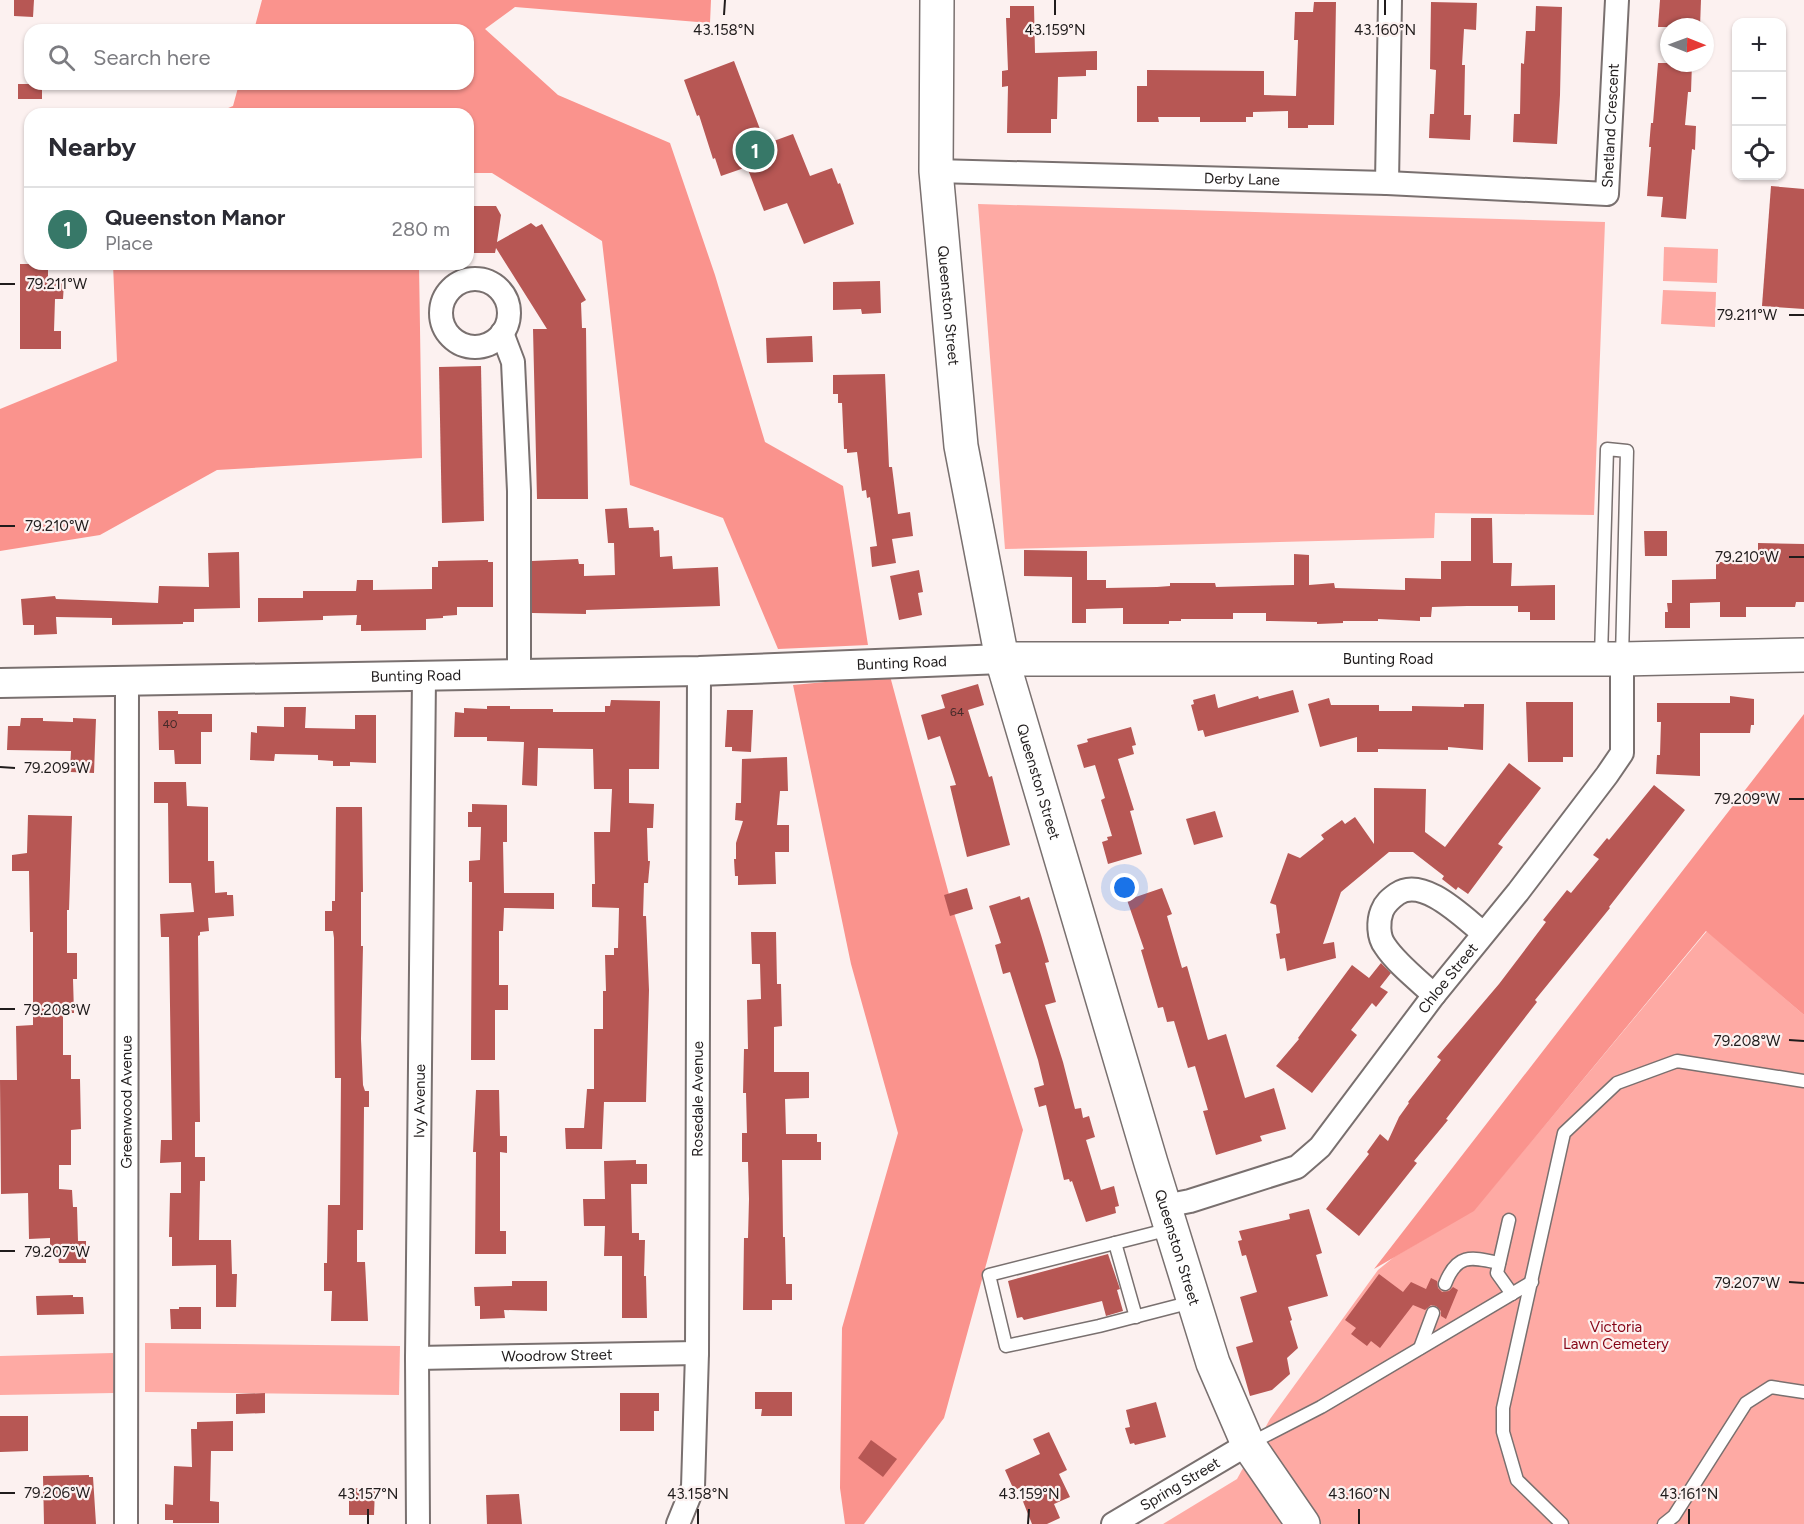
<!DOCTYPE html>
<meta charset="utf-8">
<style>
:root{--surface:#fff;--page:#f7f7f7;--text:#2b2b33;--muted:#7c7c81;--line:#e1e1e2;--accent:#377868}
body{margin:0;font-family:Figtree,sans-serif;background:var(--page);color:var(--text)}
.controls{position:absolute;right:18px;top:18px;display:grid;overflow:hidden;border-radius:12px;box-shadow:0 2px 4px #0004}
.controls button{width:54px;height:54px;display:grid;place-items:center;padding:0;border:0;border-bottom:2px solid var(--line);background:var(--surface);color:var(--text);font:30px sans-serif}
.compass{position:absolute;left:1660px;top:18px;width:54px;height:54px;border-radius:50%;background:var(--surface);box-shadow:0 2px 4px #0004;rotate:91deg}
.you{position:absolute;left:1125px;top:888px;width:21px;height:21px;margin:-15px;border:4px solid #fff;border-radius:50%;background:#1a73e8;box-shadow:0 0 0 9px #1a73e833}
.badge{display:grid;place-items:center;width:39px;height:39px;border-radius:50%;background:var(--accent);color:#fff;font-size:20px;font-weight:700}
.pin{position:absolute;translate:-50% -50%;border:3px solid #fff;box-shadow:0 2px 6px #0006}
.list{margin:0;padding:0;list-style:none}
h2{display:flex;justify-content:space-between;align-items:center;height:78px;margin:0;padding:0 24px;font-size:26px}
h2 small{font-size:20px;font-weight:400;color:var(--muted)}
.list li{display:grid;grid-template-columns:39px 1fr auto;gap:18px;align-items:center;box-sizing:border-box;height:84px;padding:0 24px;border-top:2px solid var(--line)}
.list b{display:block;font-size:22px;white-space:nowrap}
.list p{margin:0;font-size:20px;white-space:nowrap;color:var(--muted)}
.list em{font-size:20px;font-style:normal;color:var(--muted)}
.icon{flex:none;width:33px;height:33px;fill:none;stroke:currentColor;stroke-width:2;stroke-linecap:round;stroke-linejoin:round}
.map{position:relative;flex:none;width:1804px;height:1524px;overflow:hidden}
.search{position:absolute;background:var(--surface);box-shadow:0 2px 4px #0004;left:24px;top:24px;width:450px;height:66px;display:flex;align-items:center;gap:15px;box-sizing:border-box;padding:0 21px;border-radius:18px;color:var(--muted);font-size:22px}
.panel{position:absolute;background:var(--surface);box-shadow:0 2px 4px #0004;left:24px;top:108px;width:450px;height:162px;border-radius:18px}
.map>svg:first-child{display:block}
.green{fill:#feaaa4}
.forest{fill:#fa938d}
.building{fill:#b75754}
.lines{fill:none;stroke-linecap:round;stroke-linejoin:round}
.service-casing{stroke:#79706f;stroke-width:15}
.minor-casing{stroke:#79706f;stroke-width:26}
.tertiary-casing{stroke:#79706f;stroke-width:32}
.secondary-casing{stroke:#79706f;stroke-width:36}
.service{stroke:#fff;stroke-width:12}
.minor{stroke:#fff;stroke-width:22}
.tertiary{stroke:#fff;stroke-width:28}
.secondary{stroke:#fff;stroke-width:33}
.ticks{fill:none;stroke:#201c1c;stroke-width:2}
.labels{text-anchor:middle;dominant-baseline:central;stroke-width:4.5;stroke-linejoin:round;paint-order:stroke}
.number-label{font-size:12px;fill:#462b2a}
.street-label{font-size:15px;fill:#201c1c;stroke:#fcf1f0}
.park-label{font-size:15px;fill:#850416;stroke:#fcf1f0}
.ticks-label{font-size:15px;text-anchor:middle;fill:#201c1c;stroke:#fcf1f0;stroke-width:4.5;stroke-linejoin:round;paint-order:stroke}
</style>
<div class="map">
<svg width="1804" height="1524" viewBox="0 0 1804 1524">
<rect width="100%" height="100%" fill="#fcf1f0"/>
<g class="green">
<polygon points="978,204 1605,222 1594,515 1435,513 1434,538 1005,549"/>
<polygon points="1664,247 1718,249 1717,283 1663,281"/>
<polygon points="1663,290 1716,292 1715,327 1661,324"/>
<polygon points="1707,931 1804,1015 1804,1524 1163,1524 1237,1479 1270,1419 1378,1270 1394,1257 1474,1210"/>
<polygon points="145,1343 400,1346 399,1395 145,1392"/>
<polygon points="113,1353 114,1393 0,1395 0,1356"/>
</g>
<g class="forest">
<polygon points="262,0 711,0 710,23 515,7 485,29 558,95 670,143 715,275 765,442 843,486 868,645 778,649 723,518 630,485 602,241 492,173 468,173 468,114 214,114 233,106 239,84 468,84 468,30 254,30"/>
<polygon points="113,264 419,264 422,458 217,470 100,535 0,551 0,409 117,361"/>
<polygon points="890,676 954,913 1023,1130 944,1418 864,1524 845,1524 840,1488 842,1328 898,1133 851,964 793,685"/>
<polygon points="1804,714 1804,1015 1706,931 1474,1211 1374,1269"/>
</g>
<g class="building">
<polygon points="14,0 34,0 33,17 14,16"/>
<polygon points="1660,0 1701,0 1700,27 1658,27"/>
<polygon points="1314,2 1336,2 1334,125 1308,125 1308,128 1288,128 1288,111 1253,112 1253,117 1246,117 1246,122 1200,122 1200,117 1158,117 1159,122 1137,122 1137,86 1147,86 1147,70 1264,71 1264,95 1296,96 1298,40 1294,40 1295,12 1313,12"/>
<polygon points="1431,2 1477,3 1476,30 1464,29 1462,65 1465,65 1464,115 1471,115 1470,140 1429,138 1430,114 1434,114 1436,70 1430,69"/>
<polygon points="1010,6 1034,6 1035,53 1097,51 1097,70 1086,70 1086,76 1058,77 1057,119 1051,119 1051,133 1007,133 1008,86 1002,87 1002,71 1008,70 1006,18 1010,18"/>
<polygon points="1536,6 1562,7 1560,95 1557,144 1513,142 1514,114 1520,114 1521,63 1524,64 1526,31 1535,31"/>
<polygon points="734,61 763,137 769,135 771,142 793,134 810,176 832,168 838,184 840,183 854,224 804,244 787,203 764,211 747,167 721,176 715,158 713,159 699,115 697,116 684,80"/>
<polygon points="1658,63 1692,63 1691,92 1688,92 1685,125 1696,126 1695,150 1692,149 1686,219 1661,217 1663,197 1647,196 1651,147 1649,147 1651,123 1653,123"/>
<rect x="18" y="84" width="24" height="15"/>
<polygon points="1771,186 1804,189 1804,309 1762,306"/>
<polygon points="468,206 496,206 501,215 497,242 531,223 536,227 542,224 586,300 581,303 582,328 586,328 588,499 537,499 533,329 547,329 496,248 495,253 468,253"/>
<polygon points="20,264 48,264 48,282 64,283 63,299 55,299 54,331 61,331 61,349 20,349"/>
<polygon points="880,281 881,313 862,314 861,309 833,310 833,282"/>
<polygon points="812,336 813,362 767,363 766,338"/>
<polygon points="481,366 484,521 442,523 439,367"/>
<polygon points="885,374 889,467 892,467 898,514 910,512 913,536 892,539 896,563 872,567 870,547 877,546 870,497 867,498 866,490 862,491 857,452 847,453 847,449 844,449 842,403 838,403 838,394 833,394 833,375"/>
<polygon points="627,508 629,528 653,527 654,531 659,530 660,557 672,556 673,569 718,567 720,606 586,610 586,614 532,613 532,561 578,559 579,564 584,564 584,576 615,575 614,543 608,543 605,509"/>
<polygon points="1471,518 1492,518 1493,563 1512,563 1511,586 1555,585 1555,620 1530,620 1530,612 1518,612 1518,606 1467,606 1432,607 1431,617 1420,617 1420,621 1378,619 1378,621 1343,621 1343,623 1317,624 1317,622 1266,621 1266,613 1233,613 1233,619 1181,619 1181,621 1169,621 1169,624 1123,624 1123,608 1086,609 1086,623 1072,623 1072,577 1024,576 1024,550 1087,551 1087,580 1106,580 1106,588 1157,587 1170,586 1170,583 1215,583 1216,587 1294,585 1294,554 1309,555 1309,585 1334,583 1335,588 1405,590 1405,578 1441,579 1441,561 1471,561"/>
<polygon points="1644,531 1667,531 1667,556 1645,556"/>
<polygon points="1758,543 1804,544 1804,602 1796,602 1795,607 1746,607 1746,617 1720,617 1720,602 1690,603 1690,628 1665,628 1665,612 1668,612 1667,603 1672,603 1672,580 1716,579 1716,562 1758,562"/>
<polygon points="239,552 240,608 194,609 194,622 183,622 183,624 112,625 112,618 56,617 57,634 34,635 34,625 23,625 21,599 55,596 56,599 158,603 159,586 209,587 208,553"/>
<polygon points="488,560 488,562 493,562 493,607 457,607 457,615 443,616 443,618 426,619 426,630 361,631 361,625 356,625 357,615 323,616 323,620 258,622 258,598 303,598 303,591 356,591 357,580 373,580 373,590 432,589 432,567 438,567 438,561"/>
<polygon points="919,570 923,592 918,593 922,615 899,620 890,576"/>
<polygon points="978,684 984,705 968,710 989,777 992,776 1010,845 967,857 950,786 956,785 940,736 928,740 921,715 945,708 941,695"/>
<polygon points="1293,690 1299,712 1205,737 1203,730 1198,731 1191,705 1194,704 1193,700 1215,694 1218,708 1258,696 1259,699"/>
<polygon points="1730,696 1754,699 1754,725 1751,725 1750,733 1700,733 1700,776 1656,774 1657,755 1660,755 1661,722 1657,722 1657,703 1730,703"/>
<polygon points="1329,698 1331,705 1379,705 1379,711 1412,711 1412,706 1464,707 1464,704 1484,704 1483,750 1448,747 1448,750 1378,749 1378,752 1357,752 1357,737 1320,747 1308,704"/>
<polygon points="611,700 660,701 659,769 629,769 629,803 654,804 653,828 647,828 648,861 650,861 648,883 644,883 643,916 646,916 649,990 646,1102 604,1102 602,1149 566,1149 565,1128 584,1128 587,1089 594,1089 594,1029 603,1029 603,991 606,991 605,955 614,955 614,948 618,948 619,908 592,907 592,884 595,884 594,832 610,832 612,789 594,789 593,749 538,748 537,786 522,785 524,742 487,741 487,737 454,737 455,712 464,713 464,708 487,709 487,706 510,706 510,709 553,709 553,712 605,712 605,706 610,706"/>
<polygon points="1526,702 1573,702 1573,757 1563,757 1563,762 1528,762"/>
<polygon points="284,707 306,707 305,728 355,729 355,715 376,715 376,763 350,762 350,766 333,766 333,761 318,760 318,755 275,754 274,761 250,760 251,732 257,733 257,726 284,727"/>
<polygon points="727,710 753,710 751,752 732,751 732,747 725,747"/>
<polygon points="158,711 178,711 178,714 212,714 212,732 201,732 201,764 175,764 174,750 159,750"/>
<polygon points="21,718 43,718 43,721 73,722 73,718 96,719 94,773 70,772 71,751 7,750 8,726 20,726"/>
<polygon points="1131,727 1136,745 1132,746 1134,754 1118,759 1134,810 1130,811 1142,854 1108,864 1102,842 1108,840 1107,837 1112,836 1101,800 1105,798 1095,765 1084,768 1077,745 1088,742 1087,739"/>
<polygon points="787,757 788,791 780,791 777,825 789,825 789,852 775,852 776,884 738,885 738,876 735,876 734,859 736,859 736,843 743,821 735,820 736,803 741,803 742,759"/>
<polygon points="1509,763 1541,788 1498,844 1503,847 1468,894 1458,887 1456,890 1442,879 1444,876 1413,852 1389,852 1341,892 1323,944 1334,942 1336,958 1287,971 1285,958 1280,959 1276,934 1280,933 1276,905 1270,903 1288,853 1300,858 1324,839 1321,835 1342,820 1345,824 1355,817 1374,844 1374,788 1426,789 1425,832 1445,847"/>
<polygon points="154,782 186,782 187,806 208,807 208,861 214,861 215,893 227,892 227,895 233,895 234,916 208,918 209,931 200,932 200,935 198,936 200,1122 195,1122 195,1157 205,1157 205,1181 200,1181 199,1240 231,1240 232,1274 237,1274 236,1307 216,1307 216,1265 172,1266 172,1237 169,1237 170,1193 181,1193 181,1162 160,1163 161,1140 172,1140 169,937 161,937 160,914 194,912 191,883 169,883 168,803 154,803"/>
<polygon points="1654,785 1685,810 1609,907 1610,908 1535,1000 1537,1002 1446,1119 1448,1120 1414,1161 1417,1163 1359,1236 1326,1209 1369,1154 1367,1152 1380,1134 1388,1141 1399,1117 1409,1103 1408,1102 1441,1060 1437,1057 1499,984 1546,922 1543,920 1567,890 1571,893 1599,859 1593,855 1607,838 1609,840"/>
<polygon points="472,804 507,805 507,842 503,842 504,893 554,893 554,909 504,908 503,931 499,931 499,985 508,985 508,1010 495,1010 495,1060 471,1060 472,882 469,882 469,861 480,860 481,827 468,827 468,812 472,812"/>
<polygon points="336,807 362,807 363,892 361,892 361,946 363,946 361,1039 363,1085 365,1091 369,1091 369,1107 364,1107 363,1230 357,1230 357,1262 365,1262 368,1321 331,1321 332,1291 324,1291 324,1263 327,1263 328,1205 340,1205 341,1078 335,1078 334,938 333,931 325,931 325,911 332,911 332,901 335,901"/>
<polygon points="1215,811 1223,837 1194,845 1186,819"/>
<polygon points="28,815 72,816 69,910 67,910 67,953 77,953 77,979 73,979 74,1013 63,1013 63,1055 71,1055 71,1079 80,1079 81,1129 71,1130 71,1165 59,1165 59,1189 72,1190 73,1207 77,1207 78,1241 86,1241 86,1263 59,1263 58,1256 50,1257 50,1238 29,1239 28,1193 1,1194 0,1080 17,1080 16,1026 33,1025 33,932 30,932 29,871 12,871 12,855 27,853"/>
<polygon points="967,888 973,909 950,916 944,895"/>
<polygon points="1162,888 1172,914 1167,916 1182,968 1187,966 1208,1040 1226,1034 1245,1098 1274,1088 1286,1129 1260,1136 1262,1141 1216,1155 1203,1111 1208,1110 1195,1066 1188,1068 1174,1021 1167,1022 1163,1007 1158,1008 1141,950 1144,949 1127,900"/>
<polygon points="1020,896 1021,900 1029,897 1041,935 1049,962 1045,963 1056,1002 1045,1005 1063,1062 1075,1109 1081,1108 1083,1118 1089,1116 1095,1137 1086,1140 1101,1190 1114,1186 1119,1206 1115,1207 1116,1213 1086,1222 1072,1181 1070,1182 1069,1179 1064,1180 1046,1105 1039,1107 1034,1088 1044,1085 1038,1060 1010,972 1003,974 995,945 1001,943 989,906"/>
<polygon points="751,932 776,932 777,984 781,984 782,1026 774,1027 774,1072 809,1072 809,1098 785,1099 786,1134 817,1134 817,1142 821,1142 821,1160 782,1160 783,1237 785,1237 786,1284 792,1284 792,1300 772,1300 772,1310 743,1310 744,1238 748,1238 749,1199 748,1162 742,1162 742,1133 747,1133 746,1093 743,1093 744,1049 748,1049 747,1000 761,999 760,964 752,964"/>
<polygon points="1381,963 1391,973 1380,987 1388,992 1376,1007 1372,1003 1351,1030 1357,1035 1312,1093 1276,1066 1299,1039 1298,1038 1352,965 1369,978"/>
<polygon points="476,1090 499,1090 500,1136 507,1136 507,1153 500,1152 500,1231 506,1231 506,1254 475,1254 476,1152 473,1152"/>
<polygon points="636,1160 636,1164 647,1164 647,1184 631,1184 632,1233 639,1233 639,1240 645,1240 644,1276 646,1276 647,1318 622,1318 622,1256 604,1256 605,1226 584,1226 583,1199 605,1199 604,1161"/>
<polygon points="1309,1209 1322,1253 1316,1255 1328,1296 1288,1307 1292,1320 1290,1321 1298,1348 1287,1358 1290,1374 1272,1390 1250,1396 1236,1347 1253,1342 1240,1297 1257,1292 1246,1255 1242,1256 1238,1241 1242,1240 1239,1231 1290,1219 1289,1214"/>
<polygon points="1108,1254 1120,1289 1117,1290 1123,1311 1106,1316 1102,1301 1024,1320 1022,1317 1017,1318 1008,1281"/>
<polygon points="1379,1274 1403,1292 1411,1282 1426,1289 1431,1278 1437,1281 1438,1288 1442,1292 1449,1291 1453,1287 1458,1290 1446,1319 1441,1316 1441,1311 1436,1306 1431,1305 1425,1310 1413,1305 1380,1348 1371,1341 1367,1346 1351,1334 1356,1328 1345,1320"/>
<polygon points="512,1281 547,1281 547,1311 504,1310 505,1318 480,1319 480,1306 475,1306 474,1287 512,1286"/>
<polygon points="73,1295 73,1297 83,1297 84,1314 37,1315 36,1296"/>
<polygon points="179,1307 201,1307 201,1329 171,1329 170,1309 179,1309"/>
<polygon points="755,1392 792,1392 792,1416 761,1416 762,1409 755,1409"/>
<polygon points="265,1393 265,1413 236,1414 236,1394"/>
<polygon points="620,1393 659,1393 659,1411 654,1411 654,1431 620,1431"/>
<polygon points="1156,1402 1166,1437 1135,1445 1134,1443 1130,1444 1125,1428 1130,1427 1126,1410"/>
<polygon points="0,1416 28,1416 28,1451 0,1452"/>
<polygon points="233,1421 233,1451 211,1451 210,1501 219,1502 219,1523 173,1523 173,1520 165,1520 165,1504 173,1505 174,1466 192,1467 191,1429 197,1429 197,1422"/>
<polygon points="1049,1432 1067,1470 1059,1474 1070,1497 1054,1504 1060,1518 1047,1524 1032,1524 1018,1489 1013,1488 1005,1470 1040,1454 1033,1439"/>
<polygon points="871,1440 897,1459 883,1477 858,1458"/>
<polygon points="89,1475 89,1477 93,1477 96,1524 44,1524 43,1476"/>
<polygon points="349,1488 375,1489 374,1515 349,1515"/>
<polygon points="519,1494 522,1524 487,1524 486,1495"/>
</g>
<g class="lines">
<defs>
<g id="service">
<polyline points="1601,657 1607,449 1627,451 1622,658"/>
<polyline points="1509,1220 1497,1273 1512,1294"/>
<polyline points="1170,1229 989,1275 1006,1346 1099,1326 1192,1302"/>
<polyline points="1115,1243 1136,1317"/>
<path d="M1445,1284c12,-31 26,-27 54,-21"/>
<polyline points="1420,1348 1433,1313"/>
<polyline points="1249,1444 1321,1407 1532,1282"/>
<polyline points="1562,1524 1517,1480 1503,1432 1503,1408 1564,1133 1617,1083 1677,1061 1804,1081"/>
<polyline points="1664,1524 1674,1516 1746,1403 1771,1387 1804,1392"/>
</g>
<g id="minor">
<path id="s1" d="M936,171l451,12 220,11 10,-194"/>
<polyline points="1387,183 1390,0"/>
<circle cx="475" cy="313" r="34"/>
<polyline points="502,333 513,362 519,491 519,675"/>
<path d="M1434,995c-15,-14 -38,-32 -49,-49 -7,-9 -7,-25 -3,-35 3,-8 8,-12 15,-17 26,-18 66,23 86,39"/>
<path id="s2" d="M1165,1206l25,-5 107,-34 23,-20 114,-152 84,-103 89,-117 15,-22v-94"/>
<path id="s3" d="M417,1358l280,-5"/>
<path id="s4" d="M126,1524l1,-843"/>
<path id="s5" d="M418,1524l-1,-166 7,-681"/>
<path id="s6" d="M678,1524l15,-37 4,-134 2,-682"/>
<path id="s7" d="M1113,1524l135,-80"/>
</g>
<g id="tertiary">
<path id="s8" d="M0,683l699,-12 303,-12"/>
</g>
<g id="secondary">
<path id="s9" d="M937,0l-1,171 25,275 41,213 149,504 62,200 35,81 55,80"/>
<path id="s10" d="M1002,659h620l182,-4"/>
</g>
</defs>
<use href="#service" class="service-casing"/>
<use href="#minor" class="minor-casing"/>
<use href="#tertiary" class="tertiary-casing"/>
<use href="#secondary" class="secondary-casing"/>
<use href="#service" class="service"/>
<use href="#minor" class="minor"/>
<use href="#tertiary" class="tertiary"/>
<use href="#secondary" class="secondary"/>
</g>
<path class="ticks" d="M724,15l1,-15M1055,15v-15M1385,15v-15M0,284h15M1789,315h15M0,526h15M1789,557h15M0,767l15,1M1789,799h15M0,1009h15M1789,1040l15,1M0,1251h15M1789,1282l15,1M0,1493h15M368,1524v-15M698,1524v-15M1028,1524l1,-15M1359,1524v-15M1689,1524v-15"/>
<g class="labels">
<g class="number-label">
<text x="957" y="712">64</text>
<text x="170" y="724">40</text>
</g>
<g class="street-label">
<text stroke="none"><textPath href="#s1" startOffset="740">Shetland Crescent</textPath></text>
<text stroke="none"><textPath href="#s1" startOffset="306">Derby Lane</textPath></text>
<text stroke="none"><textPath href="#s9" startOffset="306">Queenston Street</textPath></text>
<text stroke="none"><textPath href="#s10" startOffset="386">Bunting Road</textPath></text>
<text stroke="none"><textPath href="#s8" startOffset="902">Bunting Road</textPath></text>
<text stroke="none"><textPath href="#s8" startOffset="416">Bunting Road</textPath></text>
<text stroke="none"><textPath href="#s9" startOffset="792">Queenston Street</textPath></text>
<text stroke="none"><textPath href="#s2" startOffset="380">Chloe Street</textPath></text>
<text stroke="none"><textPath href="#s6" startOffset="428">Rosedale Avenue</textPath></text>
<text stroke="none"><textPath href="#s5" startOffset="423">Ivy Avenue</textPath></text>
<text stroke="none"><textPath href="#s4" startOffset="422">Greenwood Avenue</textPath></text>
<text stroke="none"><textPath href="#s9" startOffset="1278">Queenston Street</textPath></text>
<text stroke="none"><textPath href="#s3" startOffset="140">Woodrow Street</textPath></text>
<text stroke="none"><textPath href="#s7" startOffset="78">Spring Street</textPath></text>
</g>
<g class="park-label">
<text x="1616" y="1327">Victoria<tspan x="1616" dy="17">Lawn Cemetery</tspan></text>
</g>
</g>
<g class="ticks-label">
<text x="724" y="35">43.158°N</text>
<text x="1055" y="35">43.159°N</text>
<text x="1385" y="35">43.160°N</text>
<text x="57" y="289">79.211°W</text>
<text x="1747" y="320">79.211°W</text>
<text x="57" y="531">79.210°W</text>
<text x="1747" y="562">79.210°W</text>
<text x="57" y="773">79.209°W</text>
<text x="1747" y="804">79.209°W</text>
<text x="57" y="1015">79.208°W</text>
<text x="1747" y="1046">79.208°W</text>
<text x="57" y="1257">79.207°W</text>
<text x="1747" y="1288">79.207°W</text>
<text x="57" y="1498">79.206°W</text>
<text x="368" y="1499">43.157°N</text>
<text x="698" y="1499">43.158°N</text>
<text x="1029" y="1499">43.159°N</text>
<text x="1359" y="1499">43.160°N</text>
<text x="1689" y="1499">43.161°N</text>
</g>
</svg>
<div class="controls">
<button>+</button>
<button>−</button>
<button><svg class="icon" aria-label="locate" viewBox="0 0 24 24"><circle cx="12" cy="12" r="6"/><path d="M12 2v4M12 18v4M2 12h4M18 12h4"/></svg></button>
</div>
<svg class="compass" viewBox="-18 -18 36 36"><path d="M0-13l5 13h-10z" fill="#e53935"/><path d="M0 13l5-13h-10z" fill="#7c7c81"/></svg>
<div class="you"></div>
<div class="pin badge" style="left:755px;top:150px">1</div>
<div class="search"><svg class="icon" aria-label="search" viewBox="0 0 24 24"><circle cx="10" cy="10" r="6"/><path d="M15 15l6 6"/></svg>Search here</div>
<section class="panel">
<h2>Nearby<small></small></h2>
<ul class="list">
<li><span class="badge">1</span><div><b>Queenston Manor</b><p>Place</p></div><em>280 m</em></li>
</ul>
</section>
</div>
